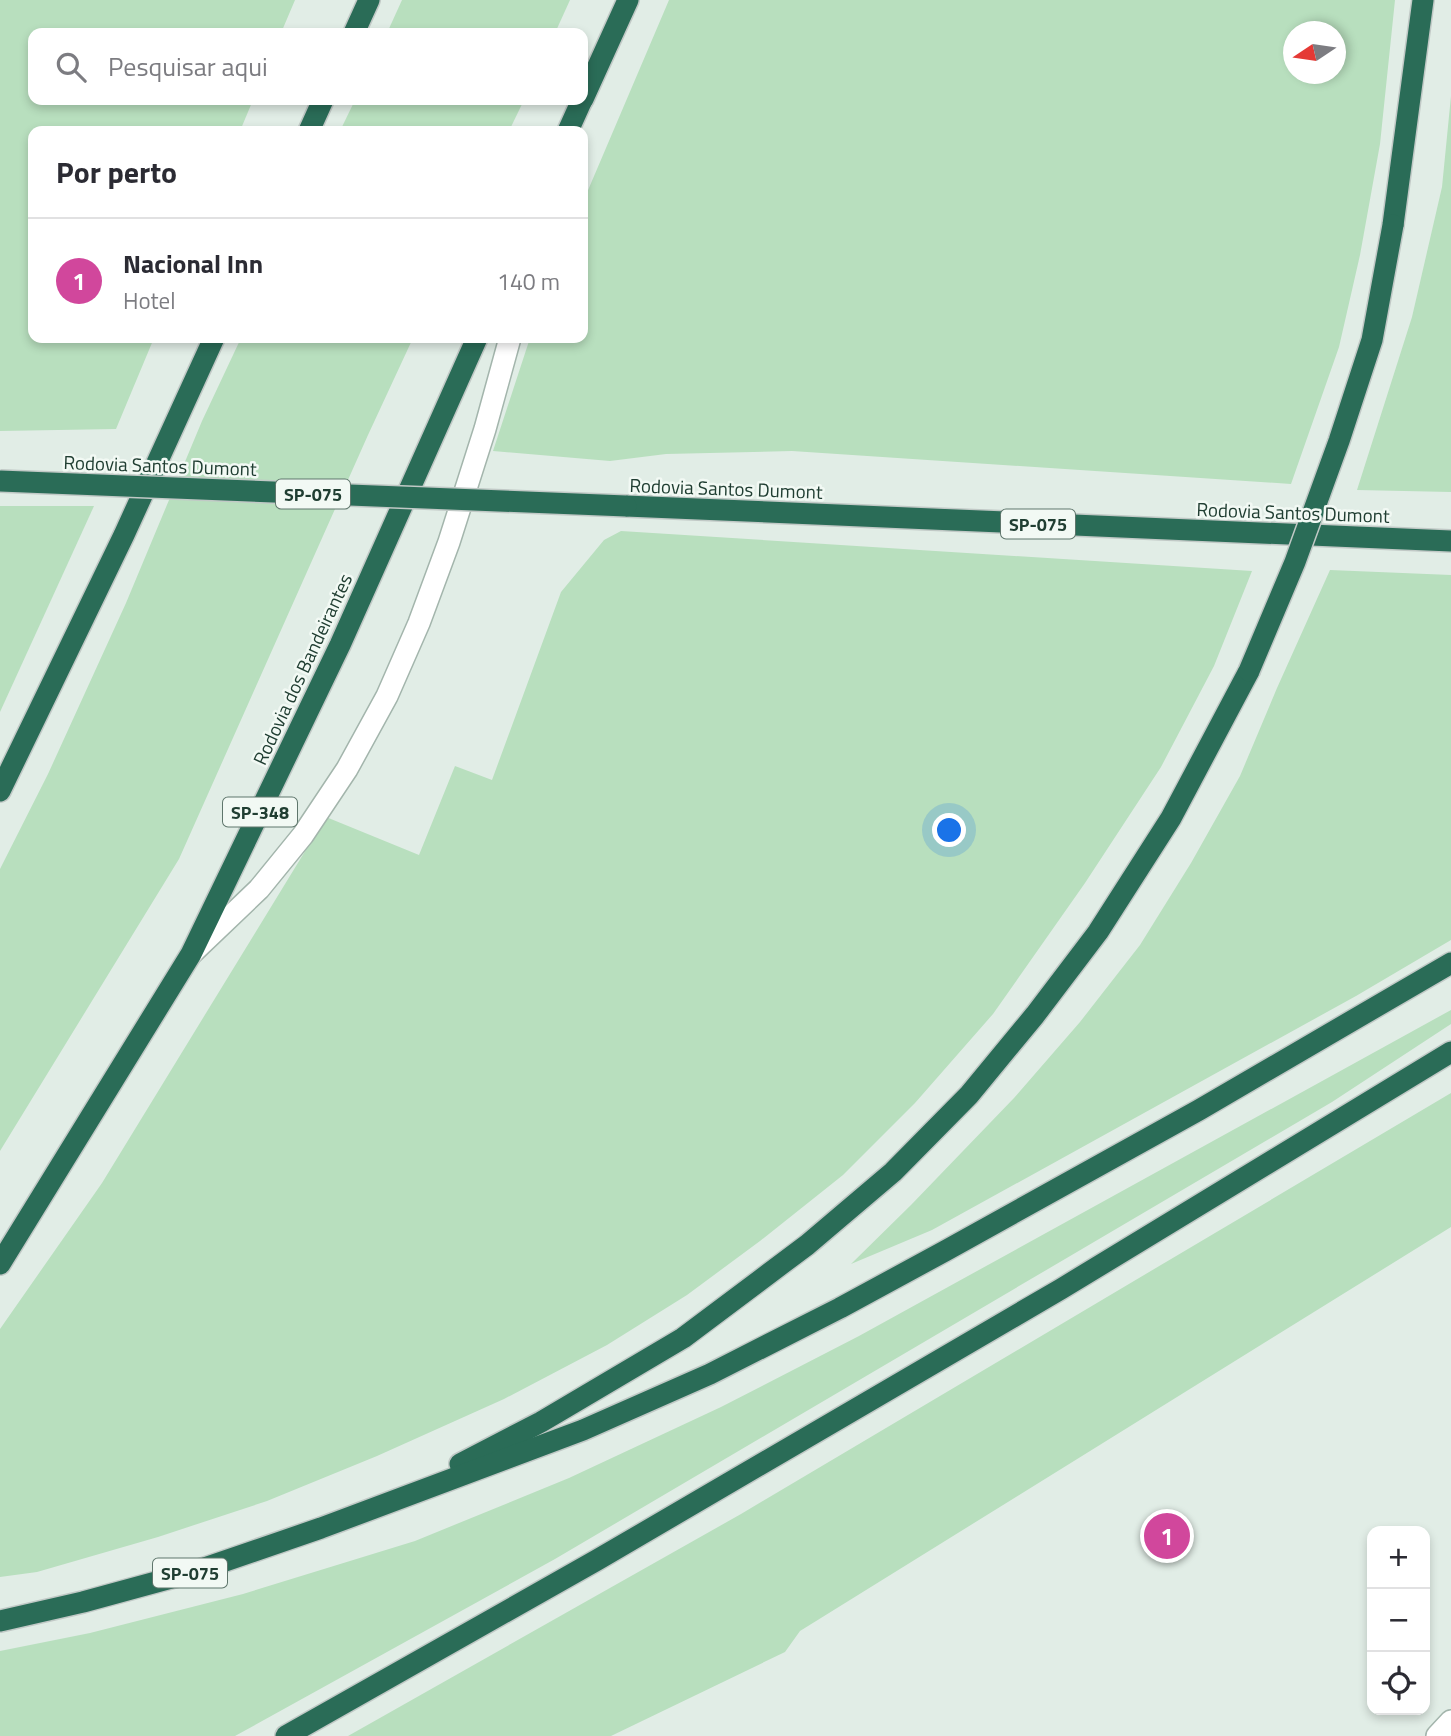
<!DOCTYPE html>
<html lang="pt">
<meta charset="utf-8">
<style>
:root{--surface:#fff;--page:#f2f2f3;--text:#2b2b33;--muted:#7c7c81;--line:#e1e1e2;--accent:#2563eb}
body{margin:0;font-family:"Titillium Web",sans-serif;background:var(--page);color:var(--text)}
.controls{position:absolute;right:21px;bottom:21px;display:grid;overflow:hidden;border-radius:14px;box-shadow:0 4px 10px #0003}
.controls button{width:63px;height:63px;display:grid;place-items:center;padding:0;border:0;border-bottom:2px solid var(--line);background:var(--surface);color:var(--text);font:35px sans-serif}
.compass{position:absolute;left:1283px;top:21px;width:63px;height:63px;border-radius:50%;background:var(--surface);box-shadow:0 4px 10px #0003;rotate:257deg}
.you{position:absolute;left:950px;top:831px;width:24px;height:24px;margin:-18px;border:5px solid #fff;border-radius:50%;background:#1a73e8;box-shadow:0 0 0 10px #1a73e833}
.badge{display:grid;place-items:center;width:46px;height:46px;border-radius:50%;background:var(--accent);color:#fff;font-size:23px;font-weight:700}
.pin{position:absolute;translate:-50% -50%;border:4px solid #fff;box-shadow:0 2px 7px #0006}
.list{margin:0;padding:0;list-style:none}
h2{display:flex;justify-content:space-between;align-items:center;height:91px;margin:0;padding:0 28px;font-size:30px}
h2 small{font-size:23px;font-weight:400;color:var(--muted)}
.list li{display:grid;grid-template-columns:46px 1fr auto;gap:21px;align-items:center;box-sizing:border-box;height:126px;padding:0 28px;border-top:2px solid var(--line)}
.list b{display:block;font-size:26px;white-space:nowrap}
.list p{margin:0;font-size:23px;white-space:nowrap;color:var(--muted)}
.list em{font-size:23px;font-style:normal;color:var(--muted)}
.icon{flex:none;width:38px;height:38px;fill:none;stroke:currentColor;stroke-width:2;stroke-linecap:round;stroke-linejoin:round}
.map{position:relative;flex:none;width:1451px;height:1736px;overflow:hidden}
.search{position:absolute;background:var(--surface);box-shadow:0 4px 10px #0003;left:28px;top:28px;width:560px;height:77px;display:flex;align-items:center;gap:18px;box-sizing:border-box;padding:0 24px;border-radius:14px;color:var(--muted);font-size:26px}
.panel{position:absolute;background:var(--surface);box-shadow:0 4px 10px #0003;left:28px;top:126px;width:560px;height:217px;border-radius:14px}
.map>svg:first-child{display:block}
.green{fill:#b8dfbe;fill-rule:evenodd}
.lines{fill:none;stroke-linecap:round;stroke-linejoin:round}
.service-casing{stroke:#a3b5ac;stroke-width:24}
.motorway-casing{stroke:#c1c9c6;stroke-width:24}
.service{stroke:#fff;stroke-width:21}
.motorway{stroke:#2a6c57;stroke-width:21}
.motorway-bridge-casing{stroke:#c1c9c6;stroke-width:24;stroke-linecap:butt}
.motorway-bridge{stroke:#2a6c57;stroke-width:21}
.labels{text-anchor:middle;dominant-baseline:central;stroke-width:5;stroke-linejoin:round;paint-order:stroke}
.shield{fill:#f2f9f4;stroke:#5f766c;stroke-width:2}
.shield-label{font-size:18px;font-weight:bold;fill:#203e32}
.street-label{font-size:19px;fill:#203e32;stroke:#f2f9f4}
</style>
<div class="map">
<svg width="1451" height="1736" viewBox="0 0 1451 1736">
<rect width="100%" height="100%" fill="#e1ede6"/>
<g class="green">
<polygon points="0,0 295,0 281,33 33,33 33,100 253,100 240,131 33,131 33,338 154,338 116,429 0,431"/>
<polygon points="402,0 570,0 555,33 387,33"/>
<path d="M669,0h726l-15,144 -20,111 -21,92 -48,137 -499,-33 -126,3 -56,7 -117,-10 37,-113h53v-136zM1294,32h42v42h-42z"/>
<polygon points="1451,96 1451,492 1357,490 1412,317 1442,187"/>
<polygon points="355,100 524,100 509,131 340,131"/>
<polygon points="241,338 413,338 368,435 179,859 0,1151 0,869 48,774 126,603 202,421"/>
<polygon points="0,506 94,506 0,712"/>
<polygon points="621,531 1252,571 1214,666 1161,767 1085,883 993,1014 915,1103 843,1175 760,1241 687,1295 607,1345 504,1399 377,1456 267,1501 158,1537 37,1572 0,1577 0,1329 102,1183 326,817 419,855 455,766 492,780 561,592 604,540"/>
<polygon points="1330,570 1451,575 1451,940 1356,996 932,1230 851,1264 911,1205 1014,1098 1080,1022 1140,945 1191,863 1240,776 1277,688"/>
<polygon points="1451,1010 1451,1024 1332,1102 555,1559 235,1736 0,1736 0,1651 90,1633 243,1594 415,1541 569,1478 721,1407 859,1336"/>
<polygon points="1451,1093 1451,1227 800,1631 785,1652 611,1736 348,1736 741,1514"/>
</g>
<g class="lines">
<defs>
<g id="service">
<polyline points="192,953 259,889 303,835 347,769 387,696 419,623 449,542 485,429 510,338"/>
<polyline points="1437,1736 1451,1721"/>
</g>
<g id="motorway">
<polyline points="354,33 369,0"/>
<polyline points="583,99 628,0"/>
<polyline points="309,131 323,100"/>
<polyline points="568,131 582,100"/>
<polyline points="1393,225 1423,0"/>
<polyline points="626,506 1451,541"/>
<polyline points="0,791 124,535 214,338"/>
<polyline points="0,1264 191,954 340,645 477,338"/>
<polyline points="460,1464 541,1422 683,1338 807,1245 893,1172 969,1095 1035,1015 1098,932 1171,818 1249,671"/>
<polyline points="0,1621 83,1602 193,1572 321,1528 583,1430 710,1374 840,1308 945,1251 1199,1110 1451,963"/>
<polyline points="286,1736 597,1560 1061,1289 1451,1052"/>
</g>
</defs>
<use href="#service" class="service-casing"/>
<use href="#motorway" class="motorway-casing"/>
<use href="#service" class="service"/>
<use href="#motorway" class="motorway"/>
<defs>
<g id="motorway-bridge">
<polyline points="0,481 626,506"/>
<polyline points="1249,671 1295,562 1339,441 1372,340 1393,225"/>
</g>
</defs>
<use href="#motorway-bridge" class="motorway-bridge-casing"/>
<use href="#motorway-bridge" class="motorway-bridge"/>
</g>
<g class="labels">
<g class="shield">
<rect x="276" y="479.5" width="74" height="29" rx="5"/>
<rect x="1001" y="509.5" width="74" height="29" rx="5"/>
<rect x="223" y="797.5" width="74" height="29" rx="5"/>
<rect x="153" y="1558.5" width="74" height="29" rx="5"/>
</g>
<g class="shield-label">
<text x="313" y="494">SP-075</text>
<text x="1038" y="524">SP-075</text>
<text x="260" y="812">SP-348</text>
<text x="190" y="1573">SP-075</text>
</g>
<g class="street-label">
<text transform="translate(160 465) rotate(2)">Rodovia Santos Dumont</text>
<text transform="translate(726 488) rotate(2)">Rodovia Santos Dumont</text>
<text transform="translate(1293 512) rotate(2)">Rodovia Santos Dumont</text>
<text transform="translate(302 669) rotate(-65)">Rodovia dos Bandeirantes</text>
</g>
</g>
</svg>
<div class="controls">
<button>+</button>
<button>−</button>
<button><svg class="icon" aria-label="locate" viewBox="0 0 24 24"><circle cx="12" cy="12" r="6"/><path d="M12 2v4M12 18v4M2 12h4M18 12h4"/></svg></button>
</div>
<svg class="compass" viewBox="-18 -18 36 36"><path d="M0-13l5 13h-10z" fill="#e53935"/><path d="M0 13l5-13h-10z" fill="#7c7c81"/></svg>
<div class="you"></div>
<div class="pin badge" style="left:1167px;top:1536px;background:#d1479c">1</div>
<div class="search"><svg class="icon" aria-label="search" viewBox="0 0 24 24"><circle cx="10" cy="10" r="6"/><path d="M15 15l6 6"/></svg>Pesquisar aqui</div>
<section class="panel">
<h2>Por perto<small></small></h2>
<ul class="list">
<li><span class="badge" style="background:#d1479c">1</span><div><b>Nacional Inn</b><p>Hotel</p></div><em>140 m</em></li>
</ul>
</section>
</div>
